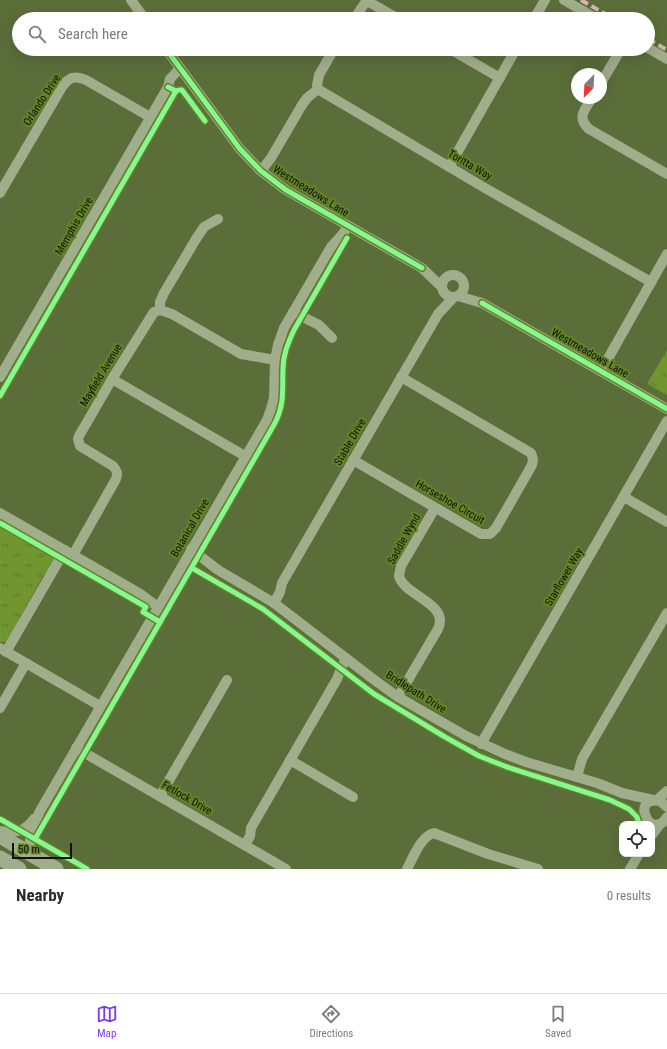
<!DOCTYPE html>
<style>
:root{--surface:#fff;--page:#f7f7f7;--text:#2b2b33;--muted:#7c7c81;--line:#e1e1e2;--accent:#7c3aed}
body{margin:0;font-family:"Roboto Condensed",sans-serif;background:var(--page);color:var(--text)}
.controls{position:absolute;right:12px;bottom:12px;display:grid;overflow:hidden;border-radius:8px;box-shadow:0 4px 16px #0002}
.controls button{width:36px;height:36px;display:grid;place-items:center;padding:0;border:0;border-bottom:1px solid var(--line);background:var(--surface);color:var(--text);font:20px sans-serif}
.compass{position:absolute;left:571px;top:68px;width:36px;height:36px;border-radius:50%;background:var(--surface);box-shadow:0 4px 16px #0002;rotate:204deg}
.scale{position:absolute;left:12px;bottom:10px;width:60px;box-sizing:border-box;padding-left:4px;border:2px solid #111;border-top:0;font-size:11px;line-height:14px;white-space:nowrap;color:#111;-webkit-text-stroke:3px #618424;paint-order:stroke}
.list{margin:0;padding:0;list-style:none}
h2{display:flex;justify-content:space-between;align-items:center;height:52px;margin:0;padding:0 16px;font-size:17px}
h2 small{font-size:13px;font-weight:400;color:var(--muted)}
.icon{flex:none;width:22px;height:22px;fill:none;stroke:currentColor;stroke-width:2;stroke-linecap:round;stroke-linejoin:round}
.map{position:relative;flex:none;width:667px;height:869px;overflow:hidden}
.search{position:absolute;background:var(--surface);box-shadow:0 4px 16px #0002;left:12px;right:12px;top:12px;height:44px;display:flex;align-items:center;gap:10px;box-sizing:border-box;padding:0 14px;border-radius:22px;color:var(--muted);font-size:15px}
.sheet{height:124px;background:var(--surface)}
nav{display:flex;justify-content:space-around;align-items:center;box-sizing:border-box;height:56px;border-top:1px solid var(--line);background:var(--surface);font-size:11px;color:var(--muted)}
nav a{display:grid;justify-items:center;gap:2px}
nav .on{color:var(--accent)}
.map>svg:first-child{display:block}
.grass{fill:url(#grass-tufts)}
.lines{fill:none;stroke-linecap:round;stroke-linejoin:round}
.minor{stroke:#a1ae8c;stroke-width:10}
.highway{stroke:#a1ad8d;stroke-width:15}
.quiet{stroke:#d1b7ad;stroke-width:4;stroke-dasharray:8 4;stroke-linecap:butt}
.cycleway-casing{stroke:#618424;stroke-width:8}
.cycleway{stroke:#87f88f;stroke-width:5}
.labels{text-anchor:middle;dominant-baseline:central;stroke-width:4;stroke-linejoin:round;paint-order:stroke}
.street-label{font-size:11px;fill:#111;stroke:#618424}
</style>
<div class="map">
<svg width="667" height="869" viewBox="0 0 667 869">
<defs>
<pattern id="grass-tufts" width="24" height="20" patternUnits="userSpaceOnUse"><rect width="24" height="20" fill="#719630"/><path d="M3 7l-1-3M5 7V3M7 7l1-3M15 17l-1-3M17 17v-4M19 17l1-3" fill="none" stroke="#5b7927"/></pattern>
</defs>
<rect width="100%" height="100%" fill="#5b6e3a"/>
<g class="grass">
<polygon points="667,350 667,395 647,384"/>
<path d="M0,518l51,29c9,9 1,19 -4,28l-4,1 -25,45v4l-11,17h-7z"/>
</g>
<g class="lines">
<g class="minor">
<polyline points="131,0 145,19"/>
<polyline points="564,0 597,19"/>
<polyline points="367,1 399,19"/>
<polyline points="354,19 367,0"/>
<polyline points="534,19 545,0"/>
<polyline points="648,48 667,59"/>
<polyline points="166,49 240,149 261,171 286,190 422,268 442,287"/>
<polyline points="334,49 319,75 317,85 318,89 321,91 485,188 651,282"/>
<polyline points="450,49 500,78"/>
<polyline points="601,83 621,49"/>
<path d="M592,98c-7,12 -16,19 -3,31l78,45"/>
<polyline points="449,167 516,49"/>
<polyline points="261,171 271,158 302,105 307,98 318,89"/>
<path d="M0,193l62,-106c7,-10 13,-12 24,-7l64,37"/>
<circle cx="453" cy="286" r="11"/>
<polyline points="458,296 482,303 667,409"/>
<polyline points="160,310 160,302 164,293 196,239 204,227 218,219"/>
<polyline points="293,312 319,325 332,338"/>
<polyline points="601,371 667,254"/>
<polyline points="0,377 168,87 170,79 180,68"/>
<polyline points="112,379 245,456"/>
<polyline points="353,460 481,534 490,534 496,528 532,465 533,459 531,453 401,377"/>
<polyline points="624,497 667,522"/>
<polyline points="0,513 139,593 158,607"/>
<polyline points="191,549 218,570 274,603 377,682 398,697 466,736 505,754 526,762 597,783 622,793 653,800"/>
<path d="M73,555l43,-76c2,-6 1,-8 -3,-13l-33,-20 -2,-7 1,-3 33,-57 42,-67 6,-2 12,4 69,40 34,6"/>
<polyline points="274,603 280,592 282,583 438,314 454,297"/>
<polyline points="0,648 100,706"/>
<polyline points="6,652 65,550"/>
<path d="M398,697l40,-68c12,-26 -34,-33 -39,-53l2,-10 34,-58"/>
<polyline points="0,708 26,663"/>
<polyline points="481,744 667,421"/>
<polyline points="76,748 286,869"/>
<polyline points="290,760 353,797"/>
<polyline points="577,777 582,759 667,613"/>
<polyline points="160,796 227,680"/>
<polyline points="657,800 667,791"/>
<path d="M667,807l-7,-6c-31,-6 -9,42 7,16"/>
<path d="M0,831c17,1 23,2 34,-12"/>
<polyline points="652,835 660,824"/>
<polyline points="245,845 250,836 251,828 337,679 341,669 346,658"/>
<path d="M32,855c-6,-16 2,-30 8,-44l227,-391 4,-11 3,-11 1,-38 3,-15 6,-17 47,-81 11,-12 6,-9"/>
<path d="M407,869c6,-11 14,-33 27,-36l54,21 50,15"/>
<polyline points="630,869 639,854"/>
</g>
<g class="highway">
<polyline points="0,836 56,869"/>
<polyline points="0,858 19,869"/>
</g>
<g class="quiet">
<polyline points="581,0 614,19"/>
<polyline points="648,39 667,50"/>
</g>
<defs>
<g id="cycleway">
<polyline points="166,49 240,149 261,171 286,190 422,268"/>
<polyline points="168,87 176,91 179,90 182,90 205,121"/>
<polyline points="482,303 667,409"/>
<polyline points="0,396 176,91"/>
<polyline points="0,523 146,607 143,612 160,622"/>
<polyline points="192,568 263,609 374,694 445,737 479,756 507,767 610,800 629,809 637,817 639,824"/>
<polyline points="0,819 87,869"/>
<path d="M35,839l240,-416c10,-20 7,-33 8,-54 0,-14 5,-26 11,-39l53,-92"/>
</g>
</defs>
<use href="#cycleway" class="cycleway-casing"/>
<use href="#cycleway" class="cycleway"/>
</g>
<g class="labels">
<g class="street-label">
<text transform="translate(42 100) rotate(-57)">Orlando Drive</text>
<text transform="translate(470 165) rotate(30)">Toritta Way</text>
<text transform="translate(311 191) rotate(32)">Westmeadows Lane</text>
<text transform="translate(74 226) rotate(-60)">Memphis Drive</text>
<text transform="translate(590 353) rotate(30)">Westmeadows Lane</text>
<text transform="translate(101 375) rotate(-59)">Mayfield Avenue</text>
<text transform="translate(350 442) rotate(-60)">Stable Drive</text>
<text transform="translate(450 502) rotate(30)">Horseshoe Circuit</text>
<text transform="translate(190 528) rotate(-60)">Botanical Drive</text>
<text transform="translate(404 539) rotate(-61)">Saddle Wynd</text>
<text transform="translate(564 577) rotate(-60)">Starflower Way</text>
<text transform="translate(416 692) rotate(32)">Bridlepath Drive</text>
<text transform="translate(187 798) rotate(30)">Fetlock Drive</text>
</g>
</g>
</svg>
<div class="controls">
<button><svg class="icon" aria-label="locate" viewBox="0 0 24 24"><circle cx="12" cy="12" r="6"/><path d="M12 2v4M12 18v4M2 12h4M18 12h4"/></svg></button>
</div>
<svg class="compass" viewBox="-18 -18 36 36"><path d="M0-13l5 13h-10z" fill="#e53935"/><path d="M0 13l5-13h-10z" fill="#7c7c81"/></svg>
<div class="scale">50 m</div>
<div class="search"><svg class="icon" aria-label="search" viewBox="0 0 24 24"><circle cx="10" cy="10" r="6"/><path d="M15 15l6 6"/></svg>Search here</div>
</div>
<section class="sheet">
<h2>Nearby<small>0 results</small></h2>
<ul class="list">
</ul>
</section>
<nav>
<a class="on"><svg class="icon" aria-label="map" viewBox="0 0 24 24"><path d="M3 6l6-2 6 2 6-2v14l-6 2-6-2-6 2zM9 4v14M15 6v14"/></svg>Map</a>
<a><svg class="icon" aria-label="directions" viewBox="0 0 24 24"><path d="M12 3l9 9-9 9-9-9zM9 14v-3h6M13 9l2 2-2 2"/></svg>Directions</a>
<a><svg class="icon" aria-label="saved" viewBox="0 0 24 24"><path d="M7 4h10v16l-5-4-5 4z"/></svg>Saved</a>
</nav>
